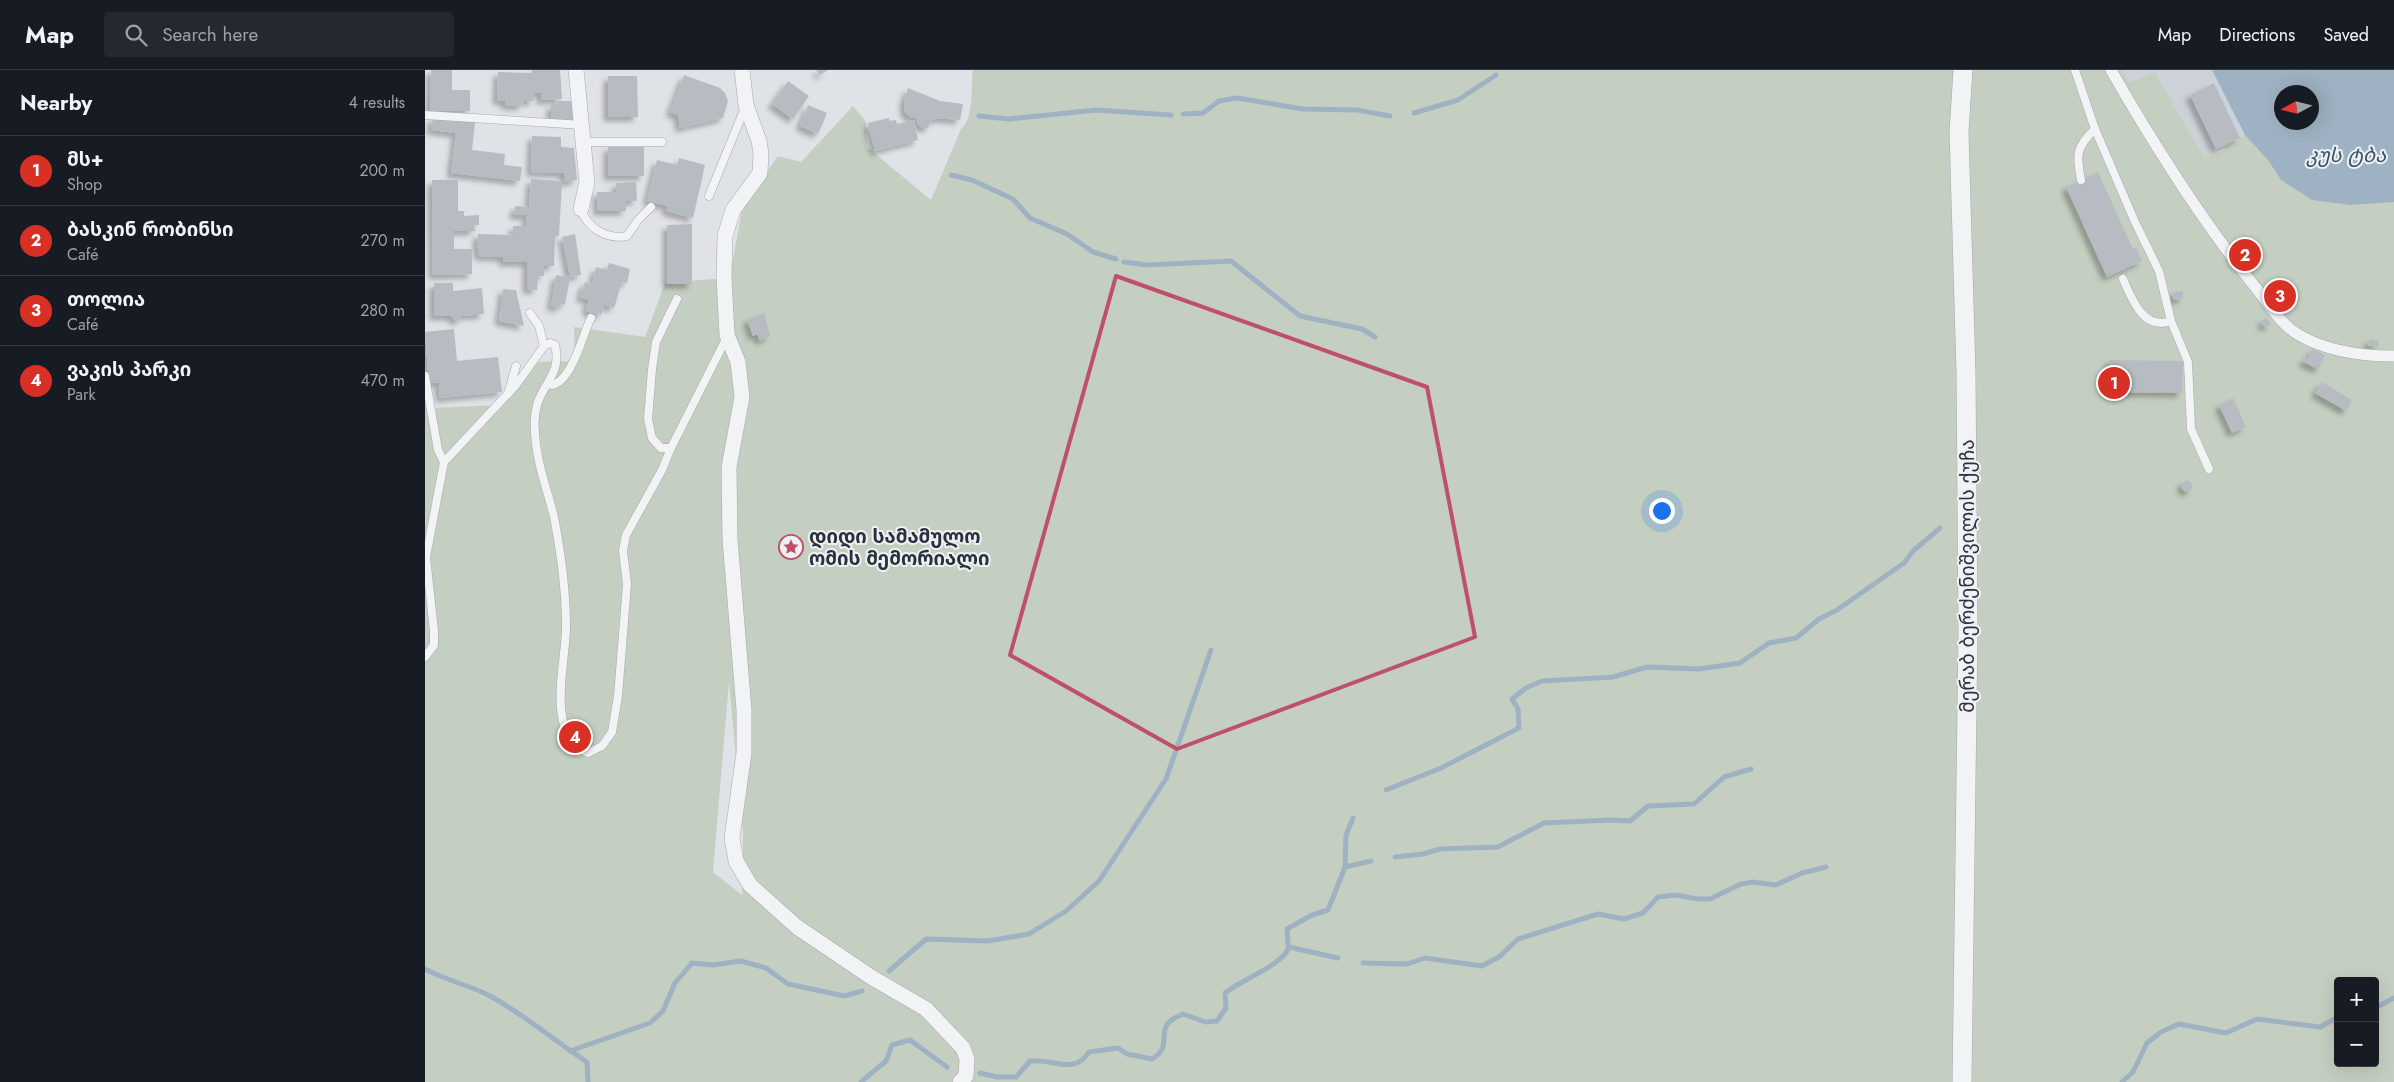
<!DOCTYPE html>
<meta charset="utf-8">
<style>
:root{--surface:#171b24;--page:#242831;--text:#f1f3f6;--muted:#9ea1a6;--line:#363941;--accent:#d93025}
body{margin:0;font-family:Jost,"Noto Sans Georgian",sans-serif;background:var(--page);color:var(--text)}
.controls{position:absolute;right:15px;bottom:15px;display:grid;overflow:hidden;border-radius:5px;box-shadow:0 5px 20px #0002}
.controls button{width:45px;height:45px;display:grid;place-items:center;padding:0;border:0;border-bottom:1px solid var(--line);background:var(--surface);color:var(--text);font:25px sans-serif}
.compass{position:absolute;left:1849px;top:15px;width:45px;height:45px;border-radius:50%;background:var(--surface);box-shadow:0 5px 20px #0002;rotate:263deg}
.you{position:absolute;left:1236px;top:440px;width:18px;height:18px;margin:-12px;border:4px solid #fff;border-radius:50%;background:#1a73e8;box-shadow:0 0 0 8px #1a73e833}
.badge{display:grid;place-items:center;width:32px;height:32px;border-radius:50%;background:var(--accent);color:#fff;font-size:16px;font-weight:700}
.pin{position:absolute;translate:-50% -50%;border:2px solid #fff;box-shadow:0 1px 5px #0006}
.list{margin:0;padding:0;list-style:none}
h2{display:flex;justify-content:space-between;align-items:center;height:65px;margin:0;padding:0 20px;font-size:21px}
h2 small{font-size:16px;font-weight:400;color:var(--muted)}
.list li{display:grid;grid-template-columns:32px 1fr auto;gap:15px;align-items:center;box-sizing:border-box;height:70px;padding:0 20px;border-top:1px solid var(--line)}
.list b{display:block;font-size:19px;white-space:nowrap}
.list p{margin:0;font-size:16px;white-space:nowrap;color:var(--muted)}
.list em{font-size:16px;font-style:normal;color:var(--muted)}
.icon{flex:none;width:28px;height:28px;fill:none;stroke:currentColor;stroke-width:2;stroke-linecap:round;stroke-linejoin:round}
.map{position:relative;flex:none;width:1969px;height:1012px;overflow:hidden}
header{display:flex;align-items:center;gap:30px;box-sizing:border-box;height:70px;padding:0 25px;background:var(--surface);border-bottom:1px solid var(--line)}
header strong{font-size:24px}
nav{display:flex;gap:28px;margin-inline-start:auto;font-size:18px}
.search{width:350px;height:45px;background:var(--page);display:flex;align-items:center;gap:12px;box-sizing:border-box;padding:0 18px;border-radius:5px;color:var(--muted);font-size:19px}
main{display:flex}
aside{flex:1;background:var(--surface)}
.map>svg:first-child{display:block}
.built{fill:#cdd2d8}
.green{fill:#c5cfc1;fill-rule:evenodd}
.water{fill:#9eb2c3;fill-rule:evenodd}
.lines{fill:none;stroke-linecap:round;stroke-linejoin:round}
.stream{stroke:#9eb2c3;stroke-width:5}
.building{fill:#b7bcc2;filter:url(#shadow)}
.service-casing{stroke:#a5a9b0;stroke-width:9}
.pedestrian-casing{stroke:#a5a9b0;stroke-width:12}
.minor-casing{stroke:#a5a9b0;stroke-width:16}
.tertiary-casing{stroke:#a5a9b0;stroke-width:20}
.service{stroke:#f1f3f5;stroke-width:8}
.pedestrian{stroke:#f1f3f5;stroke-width:11}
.minor{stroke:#f1f3f5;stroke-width:15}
.tertiary{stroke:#f1f3f5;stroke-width:19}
.marked{fill:none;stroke:#be5169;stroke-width:4;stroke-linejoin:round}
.labels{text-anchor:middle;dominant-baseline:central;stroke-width:4;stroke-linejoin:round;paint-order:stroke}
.poi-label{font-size:19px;font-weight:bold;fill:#2a313c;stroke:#eef1f4;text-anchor:start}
.street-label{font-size:19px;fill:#2a313c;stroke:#eef1f4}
.water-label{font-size:20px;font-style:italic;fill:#38526b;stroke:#eef1f4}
</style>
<header>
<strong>Map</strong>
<div class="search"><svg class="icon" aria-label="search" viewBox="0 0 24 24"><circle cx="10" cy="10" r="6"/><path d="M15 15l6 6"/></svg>Search here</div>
<nav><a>Map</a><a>Directions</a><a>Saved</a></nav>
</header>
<main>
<aside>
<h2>Nearby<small>4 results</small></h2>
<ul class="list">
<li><span class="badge">1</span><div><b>მს+</b><p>Shop</p></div><em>200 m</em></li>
<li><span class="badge">2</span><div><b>ბასკინ რობინსი</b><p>Café</p></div><em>270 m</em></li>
<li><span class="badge">3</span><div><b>თოლია</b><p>Café</p></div><em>280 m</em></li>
<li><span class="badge">4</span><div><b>ვაკის პარკი</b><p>Park</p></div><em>470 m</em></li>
</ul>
</aside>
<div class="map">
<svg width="1969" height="1012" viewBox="0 0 1969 1012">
<defs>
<filter id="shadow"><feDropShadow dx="-4.5" dy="4.5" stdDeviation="2.5" flood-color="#0004"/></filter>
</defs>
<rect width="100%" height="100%" fill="#dfe2e6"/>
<polygon class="built" points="1698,0 1787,0 1820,65 1799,76 1800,79 1779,87 1730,2 1704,12"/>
<path class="green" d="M548,0h1150l6,12 26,-10 49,85 21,-7 -1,-4 21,-11 -33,-65h182v1012h-1969v-706l6,32 68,-3 35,-43 41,-1 -1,-34 71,10 20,-54 59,-5 7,-7 11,-62 36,-53 23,6 52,-56 13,16 1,25 64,53 30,-71c14,-12 9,-41 12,-59zM1856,22h30v30h-30zM304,612l14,150 -1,63 -29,-23zM1913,911h37v82h-37z"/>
<path class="water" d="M1787,0h182v132l-44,3 -38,-5 -31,-20 -13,-20 -23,-25zM1856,22h30v30h-30z"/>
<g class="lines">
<g class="stream">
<polyline points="989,43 1033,30 1071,5"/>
<polyline points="758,44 778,43 794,31 812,28 878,39 932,40 965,46"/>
<polyline points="554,46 584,49 671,40 746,45"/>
<polyline points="526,105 547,110 588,129 605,148 642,164 668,182 691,189"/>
<polyline points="699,192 722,195 806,191 875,246 937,259 950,267"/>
<polyline points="961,720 1016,698 1094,658 1093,639 1087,629 1101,618 1117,611 1188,607 1222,597 1274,599 1315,593 1344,573 1371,568 1394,549 1412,540 1479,493 1488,481 1515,458"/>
<polyline points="970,787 998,784 1015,779 1073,777 1119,753 1186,750 1205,751 1223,736 1269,734 1299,707 1326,699"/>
<polyline points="920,797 946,791"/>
<polyline points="864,877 913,888"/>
<polyline points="938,893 982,894 1000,888 1057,896 1074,887 1093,869 1173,844 1199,849 1218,843 1233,827 1250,825 1273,829 1285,829 1316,814 1328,812 1351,815 1377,803 1401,797"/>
<path d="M0,899c21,12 46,16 67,28 34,19 63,44 95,65l1,20"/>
<polyline points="464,901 501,869 563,871 604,864 641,841 674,811 741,709 786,580"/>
<polyline points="1950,938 1969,928"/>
<polyline points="145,981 225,953 238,941 250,913 267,893 288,895 316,891 341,898 363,914 419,926 437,921"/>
<path d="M555,1003l17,4h19l14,-16c22,-3 44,15 59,-9l29,-4 9,6 25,5c20,-11 6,-25 17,-37 4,-4 10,-6 14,-8l22,8 12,-1 9,-13 -1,-15c16,-13 57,-28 63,-44 1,-5 -1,-14 -1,-20l25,-14 16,-5 17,-43 1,-32 7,-17"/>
<polyline points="436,1012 461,991 467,975 485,970 522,997"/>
<polyline points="1697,1012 1708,1002 1722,973 1736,962 1754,954 1801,963 1832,949 1895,957 1913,947"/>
</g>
</g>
<g class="building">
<polygon points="6,0 27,0 27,20 45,20 45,41 5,40"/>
<polygon points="107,0 135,0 137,29 116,30 116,23 108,23 109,31 99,31 96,36 80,35 81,31 72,30 73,2 107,3"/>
<polygon points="391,0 403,0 395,5"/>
<polygon points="259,5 295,18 300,23 303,31 298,48 255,58 253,45 245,42"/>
<polygon points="183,6 212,6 213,47 183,47"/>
<polygon points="363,11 384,26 368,49 347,34"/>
<polygon points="1789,13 1815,68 1791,79 1765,25"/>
<polygon points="483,18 515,31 538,34 535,50 514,48 507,50 502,59 493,55 491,48 486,48 480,42 479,31"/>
<polygon points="133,31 148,31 148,50 126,50 126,35 132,35"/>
<polygon points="383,35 402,43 393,64 375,56"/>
<polygon points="8,47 50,52 47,80 80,84 79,95 97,97 95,111 26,103 31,63 6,60"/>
<polygon points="464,48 464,51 471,50 472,54 489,50 493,70 450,81 443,53"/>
<polygon points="107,66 136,67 136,77 149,78 152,110 139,112 139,103 106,102"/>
<rect x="183" y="77" width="36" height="29"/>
<polygon points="254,88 280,95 268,148 241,141 243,136 222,131 232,90 252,95"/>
<polygon points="1673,102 1708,179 1711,177 1717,191 1682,207 1641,117"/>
<polygon points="106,109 137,111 134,166 130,166 129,196 119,196 119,206 113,206 112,220 102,219 102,192 78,192 78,187 54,186 52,172 53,164 88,165 88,156 101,156 102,145 89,145 90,136 104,137"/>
<polygon points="7,110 33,110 33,141 39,141 39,146 54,145 54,155 49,155 50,161 29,161 29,179 47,179 47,204 8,205"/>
<polygon points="211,112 212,131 201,131 201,141 173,141 172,122 191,122 191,113"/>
<polygon points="267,154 267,214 242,214 242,155"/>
<polygon points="150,164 156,205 145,207 137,167"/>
<polygon points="184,193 205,199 202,213 197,212 189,238 179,235 176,245 161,241 164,230 155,227 160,212 167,214 171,197 182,200"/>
<polygon points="131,205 145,207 140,235 136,234 133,238 126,236"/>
<polygon points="9,213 28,213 28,221 57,218 59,244 37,246 35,250 31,251 26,246 9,246"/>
<polygon points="78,219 91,220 99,256 74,251"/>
<polygon points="1856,219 1860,230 1853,232 1850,222"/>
<polygon points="1758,221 1758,229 1748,230 1748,222"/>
<polygon points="339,243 345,266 335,271 332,264 328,266 322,250"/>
<polygon points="1842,248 1846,254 1840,257 1836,251"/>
<polygon points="29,259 32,291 73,287 77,322 15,328 14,312 4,313 0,262"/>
<polygon points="1944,269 1954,271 1953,277 1943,275"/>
<polygon points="1887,279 1900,285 1893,299 1878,292 1880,287 1883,289"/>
<polygon points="1684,290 1758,291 1757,323 1684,322"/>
<polygon points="1897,312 1927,330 1921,341 1890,323"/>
<polygon points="1808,328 1821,357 1807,363 1794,335"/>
<circle cx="1762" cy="416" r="5.5"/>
</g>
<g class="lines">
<defs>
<g id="service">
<polyline points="1650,0 1670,59 1710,152 1734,201 1746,251 1763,292 1766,359 1784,399"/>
<polyline points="0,45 158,55"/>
<polyline points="159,72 237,72"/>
<path d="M1656,110c-5,-25 -5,-33 14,-51"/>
<polyline points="284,126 321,35"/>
<path d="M156,139c6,19 26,31 46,27l11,-16 13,-13"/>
<path d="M1698,209c9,20 20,52 48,42"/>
<polyline points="105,243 114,256 119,276"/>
<polyline points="0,306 13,380 19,392"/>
<path d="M125,312l2,3c20,-4 30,-49 39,-67"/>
<polyline points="83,324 91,296"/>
<polyline points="246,378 236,378 227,368 223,349 227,299 231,272 252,229"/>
<path d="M0,587l9,-12v-14l-8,-74 18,-95 72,-77 28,-39 6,-3 5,2c7,29 -12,38 -18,60 -2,8 -3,19 -2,27 1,29 12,57 19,85 7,36 12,73 12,110 0,38 -22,106 22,126l14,-7 10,-14 6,-36 9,-112 -4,-33 3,-16 36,-65 9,-22 56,-111"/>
</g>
<path id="pedestrian" d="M1686,0c43,75 90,150 145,218 13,16 24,36 43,47 29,17 62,21 95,21"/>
<g id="minor">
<polyline points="151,0 162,112 156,139"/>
<polyline points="317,0 321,35 334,71 336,83 335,103 308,140 300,166 299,208 302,265 313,292 317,327 304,397 305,469 319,640 319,683 307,768 311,791 325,815 372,857 446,907 501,939 538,978 542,989 541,1006 535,1012"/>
</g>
<polyline id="tertiary" points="1537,1012 1543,561 1541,303 1534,62 1538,0"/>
</defs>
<use href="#service" class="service-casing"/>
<use href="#pedestrian" class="pedestrian-casing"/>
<use href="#minor" class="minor-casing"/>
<use href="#tertiary" class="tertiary-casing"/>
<use href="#service" class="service"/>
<use href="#pedestrian" class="pedestrian"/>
<use href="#minor" class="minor"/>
<use href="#tertiary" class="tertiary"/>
</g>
<path class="marked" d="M691,206l311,111 48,250 -298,112 -167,-94z"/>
<defs>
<symbol id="sight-ring" viewBox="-11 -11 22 22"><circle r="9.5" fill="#eef1f4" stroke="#be5169" stroke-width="1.5"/><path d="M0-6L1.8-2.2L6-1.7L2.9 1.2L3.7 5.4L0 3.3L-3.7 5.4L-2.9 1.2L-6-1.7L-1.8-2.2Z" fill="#be5169"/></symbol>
</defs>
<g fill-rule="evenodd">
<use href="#sight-ring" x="352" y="463" width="28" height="28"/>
</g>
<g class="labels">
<g class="poi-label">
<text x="384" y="466">დიდი სამამულო<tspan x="384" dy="22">ომის მემორიალი</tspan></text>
</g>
<g class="street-label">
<text transform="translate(1542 506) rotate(-90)">მერაბ ბერძენიშვილის ქუჩა</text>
</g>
<g class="water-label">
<text x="1921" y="85">კუს ტბა</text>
</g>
</g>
</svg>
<div class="controls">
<button>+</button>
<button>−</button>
</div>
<svg class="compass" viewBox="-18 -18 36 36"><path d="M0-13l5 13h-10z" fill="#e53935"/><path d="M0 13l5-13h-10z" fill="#9ea1a6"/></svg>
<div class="you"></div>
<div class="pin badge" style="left:1689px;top:313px">1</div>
<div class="pin badge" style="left:1820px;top:185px">2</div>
<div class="pin badge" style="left:1855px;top:226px">3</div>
<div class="pin badge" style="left:150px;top:667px">4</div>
</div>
</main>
